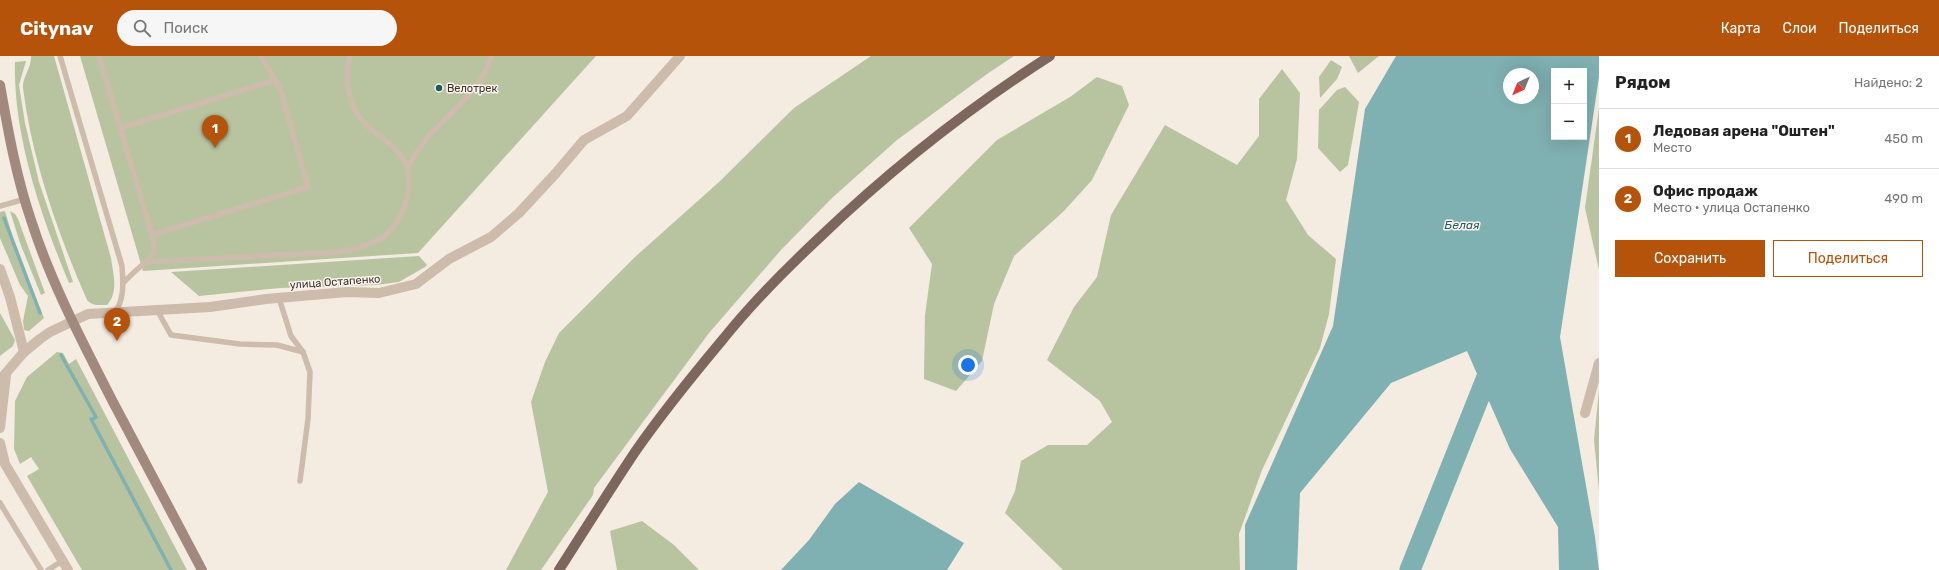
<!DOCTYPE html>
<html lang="ru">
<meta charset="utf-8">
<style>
:root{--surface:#fff;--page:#f6f6f6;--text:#222;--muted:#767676;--line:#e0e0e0;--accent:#b45309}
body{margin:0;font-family:Rubik,sans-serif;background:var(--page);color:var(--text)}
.controls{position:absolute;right:12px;top:12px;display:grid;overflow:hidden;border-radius:0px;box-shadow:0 4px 16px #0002}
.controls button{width:36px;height:36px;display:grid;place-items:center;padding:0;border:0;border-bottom:1px solid var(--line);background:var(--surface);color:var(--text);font:20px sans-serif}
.compass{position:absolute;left:1503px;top:12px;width:36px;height:36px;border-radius:50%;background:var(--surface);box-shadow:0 4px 16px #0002;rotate:223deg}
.you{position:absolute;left:968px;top:309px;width:14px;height:14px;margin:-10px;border:3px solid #fff;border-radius:50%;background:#1a73e8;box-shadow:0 0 0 6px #1a73e833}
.badge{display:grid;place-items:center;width:26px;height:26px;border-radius:50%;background:var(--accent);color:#fff;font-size:13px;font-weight:700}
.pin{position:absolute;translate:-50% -33px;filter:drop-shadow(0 1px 2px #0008)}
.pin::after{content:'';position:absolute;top:21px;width:14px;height:12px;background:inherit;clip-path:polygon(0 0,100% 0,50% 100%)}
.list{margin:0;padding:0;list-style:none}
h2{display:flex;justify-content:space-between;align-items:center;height:52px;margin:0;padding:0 16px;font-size:17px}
h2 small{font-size:13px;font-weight:400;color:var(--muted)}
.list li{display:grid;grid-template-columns:26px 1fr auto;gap:12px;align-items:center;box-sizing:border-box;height:60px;padding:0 16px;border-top:1px solid var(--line)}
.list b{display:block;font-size:15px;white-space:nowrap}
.list p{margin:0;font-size:13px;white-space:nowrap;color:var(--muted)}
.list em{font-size:13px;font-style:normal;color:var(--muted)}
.actions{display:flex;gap:8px;padding:12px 16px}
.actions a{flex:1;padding:9px 0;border:1px solid var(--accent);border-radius:0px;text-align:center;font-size:14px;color:var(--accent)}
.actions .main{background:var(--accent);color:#fff}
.icon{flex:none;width:22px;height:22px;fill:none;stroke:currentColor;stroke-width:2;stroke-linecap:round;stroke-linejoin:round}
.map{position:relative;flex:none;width:1599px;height:514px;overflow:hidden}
header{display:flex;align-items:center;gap:24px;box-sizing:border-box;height:56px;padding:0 20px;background:var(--accent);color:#fff}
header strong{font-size:19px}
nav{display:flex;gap:22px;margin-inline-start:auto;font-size:14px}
.search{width:280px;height:36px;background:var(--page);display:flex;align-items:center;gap:10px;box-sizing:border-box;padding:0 14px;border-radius:22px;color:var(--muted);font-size:15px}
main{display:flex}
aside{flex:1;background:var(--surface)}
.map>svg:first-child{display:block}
.green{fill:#b8c4a0}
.water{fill:#7fb0b2;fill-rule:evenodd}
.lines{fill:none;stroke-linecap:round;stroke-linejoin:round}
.stream{stroke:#7fb0b2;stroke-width:3.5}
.river{stroke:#7fb0b2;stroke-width:21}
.lane{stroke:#cdbbac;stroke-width:5.5}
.street{stroke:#cdbbac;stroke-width:10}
.secondary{stroke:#a18a7d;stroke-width:10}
.primary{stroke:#7d675c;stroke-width:10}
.poi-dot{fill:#1f5a5e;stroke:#fbf5ee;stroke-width:1.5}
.labels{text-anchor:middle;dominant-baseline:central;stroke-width:3;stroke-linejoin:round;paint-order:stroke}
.poi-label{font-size:11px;fill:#3b302b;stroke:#fbf5ee;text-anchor:start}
.street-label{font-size:11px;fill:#3b302b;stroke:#fbf5ee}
.water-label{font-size:12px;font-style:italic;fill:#1f5a5e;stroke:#fbf5ee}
</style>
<header>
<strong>Citynav</strong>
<div class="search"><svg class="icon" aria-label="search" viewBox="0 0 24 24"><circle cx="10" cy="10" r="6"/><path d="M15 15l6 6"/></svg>Поиск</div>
<nav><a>Карта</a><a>Слои</a><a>Поделиться</a></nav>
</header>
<main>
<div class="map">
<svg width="1599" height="514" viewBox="0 0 1599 514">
<rect width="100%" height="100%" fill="#f4ebe1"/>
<g class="green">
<path d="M31,0h23l57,202c2,15 8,34 -4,47 -8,0 -15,1 -20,-5 -29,-66 -55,-140 -64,-212 -1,-10 9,-21 8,-32z"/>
<polygon points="80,0 596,0 418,197 143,215"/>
<polygon points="871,0 1014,0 987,18 897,84 832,142 781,194 709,277 594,432 593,439 541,514 506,514 548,436 531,346 545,306 559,277 635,201 719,126 794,52"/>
<polygon points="1349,0 1379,0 1358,17"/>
<polygon points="1331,4 1342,11 1337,23 1320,42 1319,21"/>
<path d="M26,5l-7,24 6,38 14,59 34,100 -4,1c-28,-67 -56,-148 -54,-221z"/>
<polygon points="1282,13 1300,37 1297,103 1286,144 1308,179 1336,203 1329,258 1320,292 1262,414 1239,478 1240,514 1063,514 1005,457 1015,435 1021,405 1048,389 1087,389 1112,366 1100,345 1047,304 1074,251 1097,221 1111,159 1165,69 1237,109 1259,80 1259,43"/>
<polygon points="1097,21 1122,30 1129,49 1092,124 1064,155 1014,200 994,248 982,305 956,335 924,323 925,259 932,208 909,172 997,84 1070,41"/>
<polygon points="1345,31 1359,46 1348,109 1340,116 1318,92 1319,54 1337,34"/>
<polygon points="1599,52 1599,214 1585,152"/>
<polygon points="5,155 16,192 44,262 29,275 24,274 23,265 28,240 20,229 0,182 0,156"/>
<polygon points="10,155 15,158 18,163 45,237 41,239 20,187"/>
<polygon points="419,200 427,209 425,211 399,226 376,229 280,232 199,240 171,216"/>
<polygon points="0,257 15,284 13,290 0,300"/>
<polygon points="57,296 63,297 69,308 76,303 187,514 82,514 27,420 39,413 31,401 20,408 14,393 15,345 27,321"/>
<polygon points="1599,334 1599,435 1594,384"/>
<polygon points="642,465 674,489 699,514 617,514 610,475"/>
</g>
<g class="water">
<path d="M1396,0h203v21l-39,260 35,200 4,33h-40l-1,-43 -48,-78 -43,-98 -76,32 -91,110 -3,77h-52v-45l88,-199 32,-217zM1554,15h30v66h-30zM1509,18h24v24h-24z"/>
<polygon points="859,426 964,487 947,514 781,514 809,484 835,448"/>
</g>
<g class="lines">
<g class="stream">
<polyline points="4,162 40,257"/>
<polyline points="61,299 96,361 92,364"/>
<polyline points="91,363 171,514"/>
</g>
<polyline class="river" points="1410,514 1493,306"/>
<g class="lane">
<path d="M60,0l62,210c1,14 3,35 -8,47"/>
<polyline points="99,0 152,179"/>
<polyline points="121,72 275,24"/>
<path d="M408,111c6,-10 11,-20 19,-29 22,-25 56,-48 64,-82"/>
<polyline points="0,150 25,143"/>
<path d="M148,206c43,-2 87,-5 130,-7 32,-2 68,1 98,-14 17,-8 26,-24 31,-42 3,-15 4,-31 -6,-43 -9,-13 -23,-20 -34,-30 -18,-17 -24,-47 -17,-70"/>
<path d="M123,227c5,-5 11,-11 17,-16 13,-11 17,-14 12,-32l156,-48 -28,-99 -19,-32"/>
<polyline points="279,242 291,280 303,296 310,316 308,363 300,425"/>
<polyline points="157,254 171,279 240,288 277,289 303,296"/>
<polyline points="0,447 41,514"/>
<polyline points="48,514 62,505"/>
</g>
<g class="street">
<polyline points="0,213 10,241 24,296"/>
<polyline points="0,324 24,296 40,283 50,276 88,258 210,251 266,243 347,236 379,237 416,228 449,203 491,181 519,157 556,117 584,84 627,60 680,0"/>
<polyline points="1585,357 1599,307"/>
<polyline points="0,372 6,319"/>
<polyline points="0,387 5,408 68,514"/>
</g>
<path class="secondary" d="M0,29c8,45 16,91 31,135 20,63 52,123 82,182 30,56 59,112 89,168"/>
<path class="primary" d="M559,514c25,-39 50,-79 76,-118 27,-39 58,-77 89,-114 28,-35 61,-68 94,-99 71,-68 149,-130 232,-183"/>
</g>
<circle class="poi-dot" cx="439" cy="32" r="4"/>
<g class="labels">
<g class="poi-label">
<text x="447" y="32">Велотрек</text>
</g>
<g class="street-label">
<text transform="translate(335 226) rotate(-4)">улица Остапенко</text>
</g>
<g class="water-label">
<text x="1462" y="169">Белая</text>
</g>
</g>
</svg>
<div class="controls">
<button>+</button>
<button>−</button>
</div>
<svg class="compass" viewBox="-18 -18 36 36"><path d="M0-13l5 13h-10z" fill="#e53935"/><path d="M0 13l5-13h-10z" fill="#767676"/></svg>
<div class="you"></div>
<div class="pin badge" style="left:215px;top:92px">1</div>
<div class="pin badge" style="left:117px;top:285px">2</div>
</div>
<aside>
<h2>Рядом<small>Найдено: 2</small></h2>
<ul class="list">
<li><span class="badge">1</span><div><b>Ледовая арена &quot;Оштен&quot;</b><p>Место</p></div><em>450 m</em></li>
<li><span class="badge">2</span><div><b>Офис продаж</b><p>Место · улица Остапенко</p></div><em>490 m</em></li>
</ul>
<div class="actions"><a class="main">Сохранить</a><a>Поделиться</a></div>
</aside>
</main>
